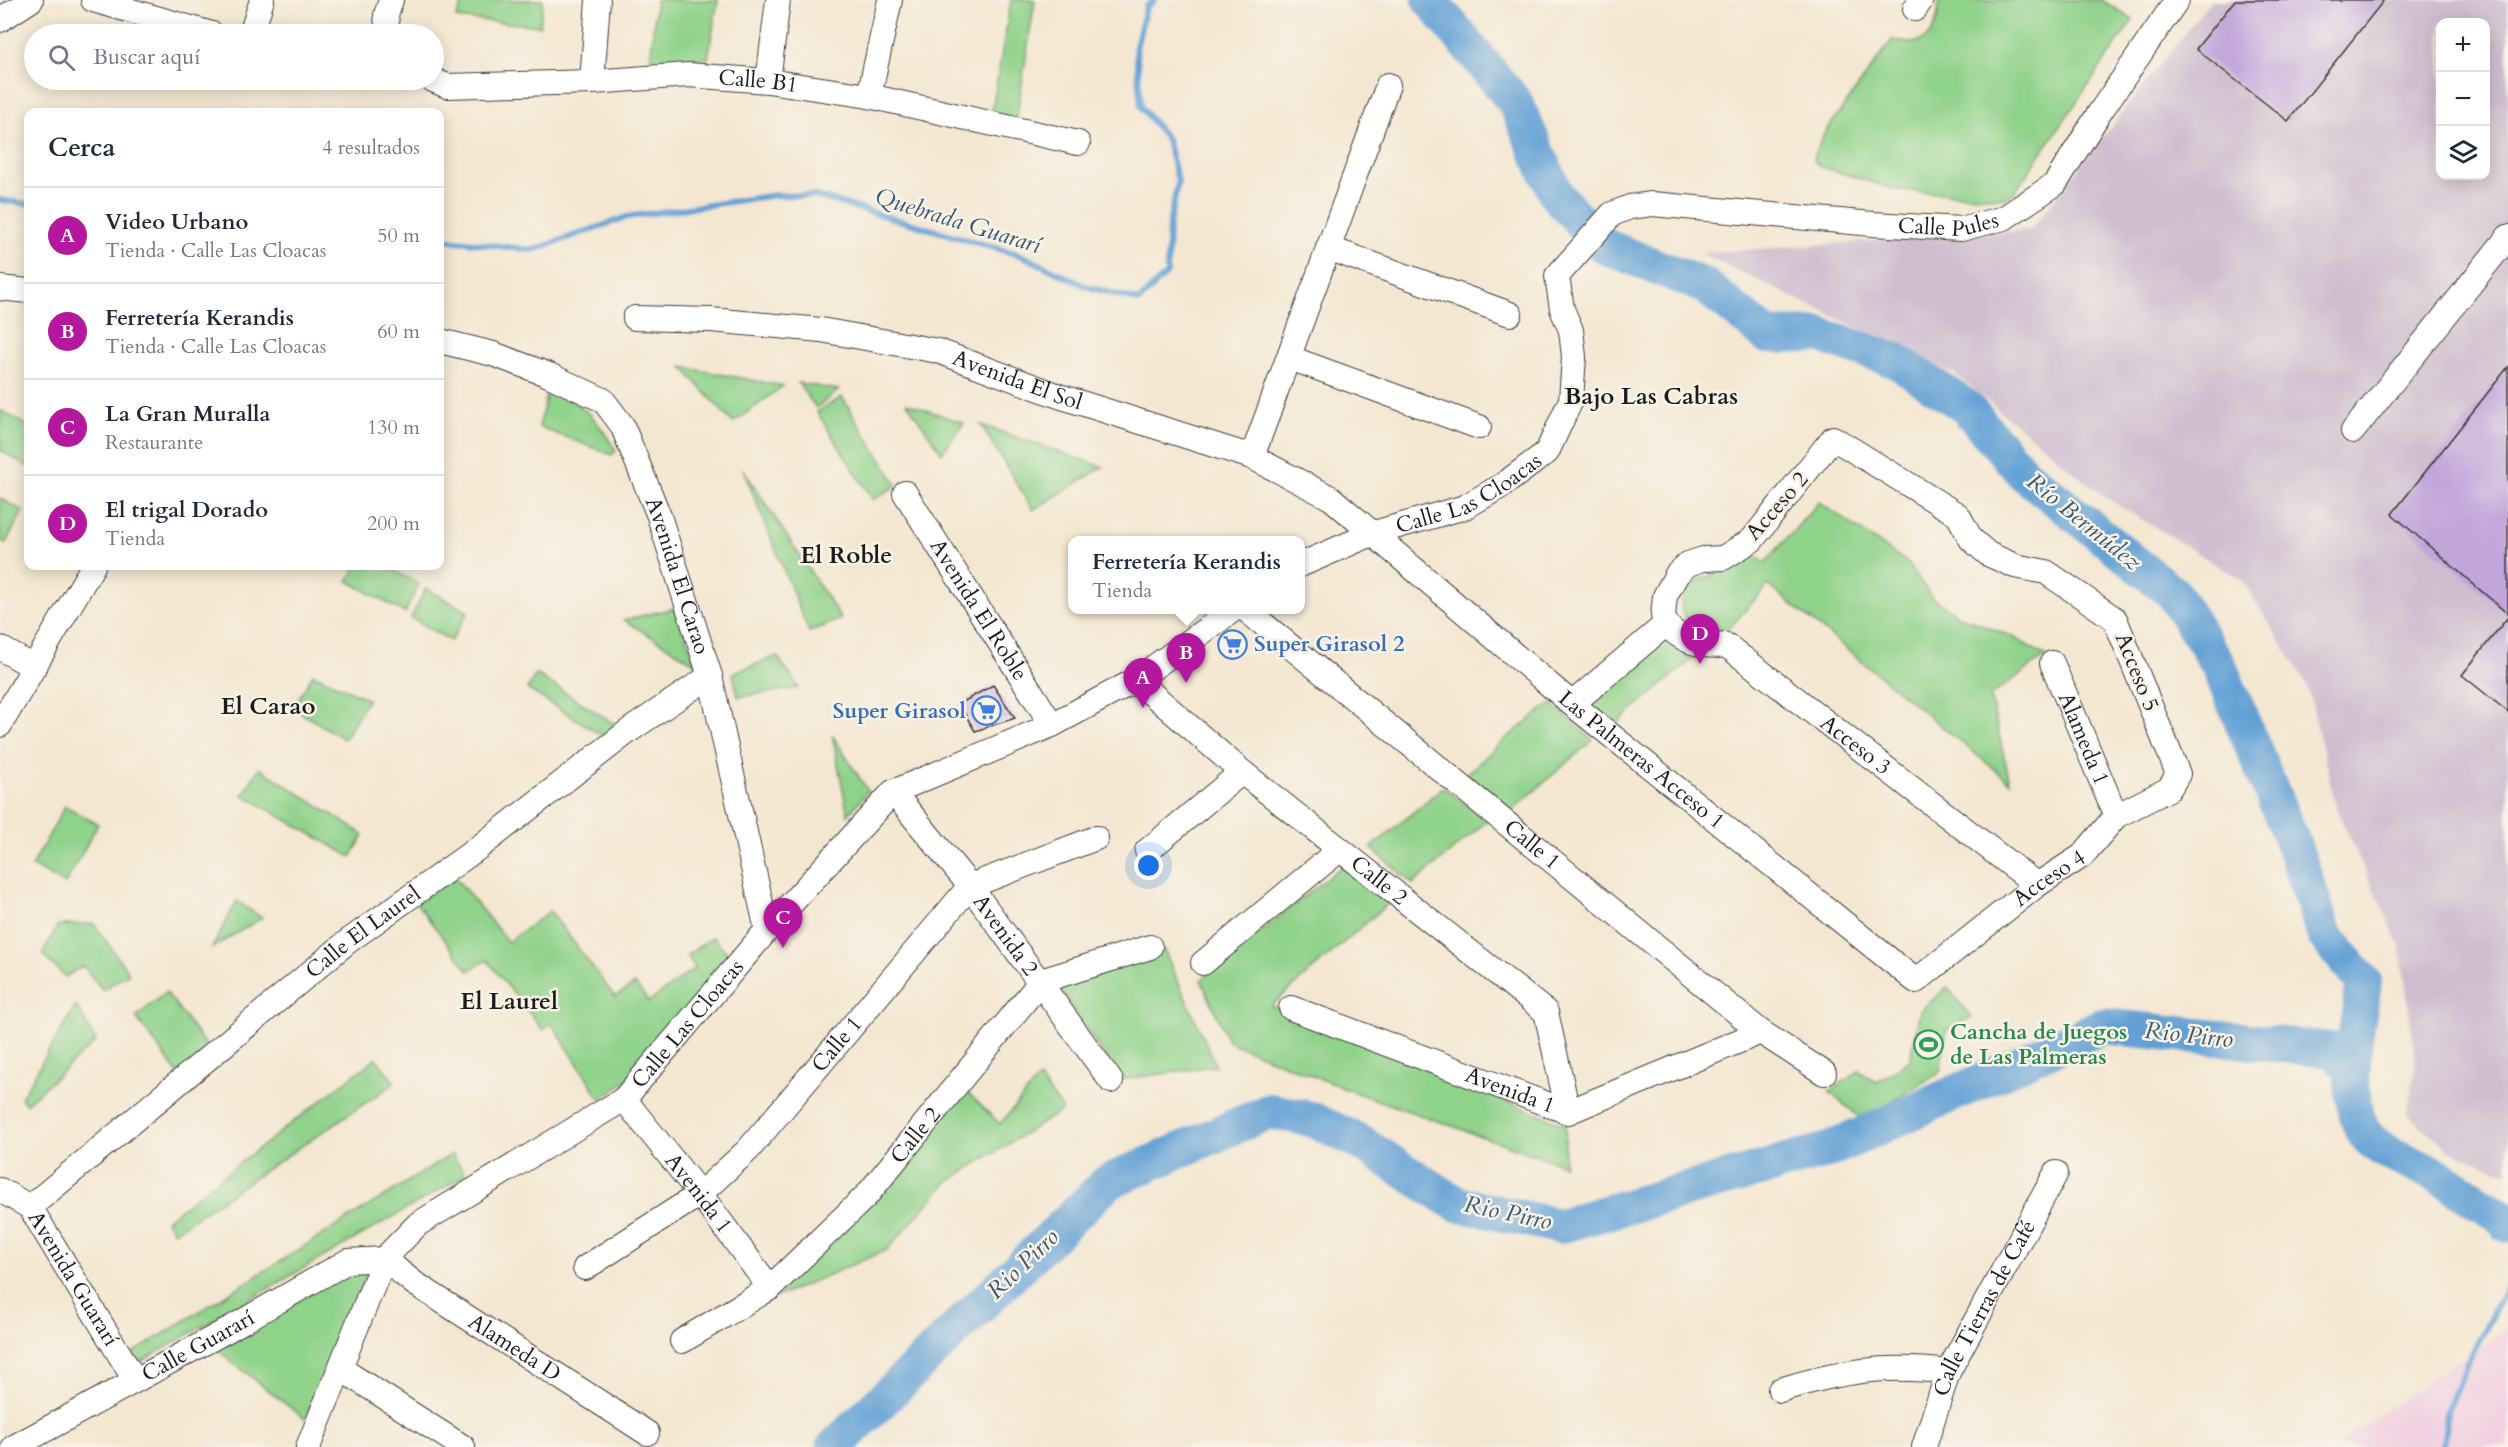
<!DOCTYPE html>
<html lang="es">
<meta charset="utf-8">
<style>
:root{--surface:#fff;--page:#f2f2f3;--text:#1f2937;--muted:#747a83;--line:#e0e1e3;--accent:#b5179e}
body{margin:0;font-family:Cardo,serif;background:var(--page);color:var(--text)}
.controls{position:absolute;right:18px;top:18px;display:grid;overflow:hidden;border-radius:12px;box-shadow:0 3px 15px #0003}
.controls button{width:54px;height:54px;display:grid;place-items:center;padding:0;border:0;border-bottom:2px solid var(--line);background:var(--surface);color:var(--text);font:30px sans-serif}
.you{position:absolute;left:1149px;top:866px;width:21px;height:21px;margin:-15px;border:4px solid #fff;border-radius:50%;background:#1a73e8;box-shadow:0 0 0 9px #1a73e833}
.badge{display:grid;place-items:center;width:39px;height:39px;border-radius:50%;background:var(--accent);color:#fff;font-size:20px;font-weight:700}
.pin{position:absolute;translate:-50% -50px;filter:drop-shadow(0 2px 3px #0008)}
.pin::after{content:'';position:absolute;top:32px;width:21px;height:18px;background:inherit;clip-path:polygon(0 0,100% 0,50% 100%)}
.popup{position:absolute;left:1068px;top:536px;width:237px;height:78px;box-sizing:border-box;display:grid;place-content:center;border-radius:12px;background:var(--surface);filter:drop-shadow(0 2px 4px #0005);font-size:20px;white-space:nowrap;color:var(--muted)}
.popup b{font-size:22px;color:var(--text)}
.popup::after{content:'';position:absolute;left:50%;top:100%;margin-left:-12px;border:12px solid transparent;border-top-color:var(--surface)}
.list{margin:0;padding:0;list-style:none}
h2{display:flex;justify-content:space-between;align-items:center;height:78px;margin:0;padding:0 24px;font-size:26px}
h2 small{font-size:20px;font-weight:400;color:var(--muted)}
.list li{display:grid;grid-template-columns:39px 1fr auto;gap:18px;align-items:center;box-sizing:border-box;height:96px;padding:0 24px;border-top:2px solid var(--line)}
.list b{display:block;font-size:22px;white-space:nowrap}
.list p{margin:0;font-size:20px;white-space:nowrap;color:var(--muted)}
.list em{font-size:20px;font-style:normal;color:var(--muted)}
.icon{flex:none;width:33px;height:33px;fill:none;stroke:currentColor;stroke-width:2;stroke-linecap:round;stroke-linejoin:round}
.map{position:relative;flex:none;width:2508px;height:1447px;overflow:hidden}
.search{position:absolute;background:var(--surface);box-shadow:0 3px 15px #0003;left:24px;top:24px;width:420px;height:66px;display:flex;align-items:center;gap:15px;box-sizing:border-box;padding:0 21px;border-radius:33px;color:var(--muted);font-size:22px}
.panel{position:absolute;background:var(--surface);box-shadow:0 3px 15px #0003;left:24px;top:108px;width:420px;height:462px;border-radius:12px}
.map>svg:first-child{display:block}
.built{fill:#f2cfe1}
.industrial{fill:#cfbdcf;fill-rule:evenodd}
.green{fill:#8fd28a;stroke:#567753;stroke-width:1.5}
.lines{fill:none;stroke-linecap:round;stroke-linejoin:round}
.stream{stroke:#63a1d5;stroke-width:6}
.river{stroke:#63a1d5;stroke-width:36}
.building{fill:#c2a5db}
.minor-casing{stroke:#3c3a37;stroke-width:26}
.minor{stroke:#fff;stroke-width:24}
.labels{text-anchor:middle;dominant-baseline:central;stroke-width:5;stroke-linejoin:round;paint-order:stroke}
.street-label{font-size:22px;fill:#1c1c1c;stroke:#f7f3e8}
.shop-label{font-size:22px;font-weight:bold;fill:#366cbe;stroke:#f7f3e8;text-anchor:start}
.leisure-label{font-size:22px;font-weight:bold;fill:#27864d;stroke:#f7f3e8;text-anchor:start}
.water-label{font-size:24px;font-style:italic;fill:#3c586f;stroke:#f7f3e8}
.neighbourhood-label{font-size:24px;font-weight:bold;fill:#1c1c1c;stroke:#f7f3e8}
</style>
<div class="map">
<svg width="2508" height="1447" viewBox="0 0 2508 1447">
<rect width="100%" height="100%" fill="#f7f3e8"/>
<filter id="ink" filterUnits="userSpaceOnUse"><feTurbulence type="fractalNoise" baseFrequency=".0167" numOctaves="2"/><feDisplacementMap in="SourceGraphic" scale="12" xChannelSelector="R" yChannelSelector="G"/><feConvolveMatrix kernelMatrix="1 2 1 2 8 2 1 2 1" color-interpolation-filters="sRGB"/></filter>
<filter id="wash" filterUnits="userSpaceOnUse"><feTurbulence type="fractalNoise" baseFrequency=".008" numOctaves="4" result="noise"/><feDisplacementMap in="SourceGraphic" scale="24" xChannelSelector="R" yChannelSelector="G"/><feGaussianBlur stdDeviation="1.35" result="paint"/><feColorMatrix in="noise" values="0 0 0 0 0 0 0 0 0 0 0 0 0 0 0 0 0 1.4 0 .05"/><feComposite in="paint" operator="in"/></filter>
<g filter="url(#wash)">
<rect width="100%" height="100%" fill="#f4e7d1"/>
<polygon class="built" points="2508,1328 2508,1447 2333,1447 2408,1395"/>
<path class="industrial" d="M2211,0h297v1174l-59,-24 -42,-36 9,-53 -16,-115 -63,-135 -30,-127 -64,-103 -141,-86 -147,-121 -255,-121 330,-23zM2440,22h46v154h-46z"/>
<g class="green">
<polygon points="464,0 543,0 540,26 456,18"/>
<polygon points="656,0 718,0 708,58 650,65"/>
<polygon points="1011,0 1035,0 1016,121 991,116"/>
<path d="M1939,0h163l31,20 -119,173 -8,5 -109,-8 -78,-24 -6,-7 11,-25 68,-94c36,10 46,-8 47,-40z"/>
<polygon points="682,367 783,386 733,423"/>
<polygon points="798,383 839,390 816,408"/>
<path d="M548,387c39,21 45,26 68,64l-4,4 -73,-28z"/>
<polygon points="842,397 897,485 873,500 817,412"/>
<polygon points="907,403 964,423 942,453"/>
<polygon points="0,410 28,426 28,467 0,450"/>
<polygon points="981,425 1103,467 1033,510"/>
<polygon points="743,469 841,619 809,632"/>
<polygon points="0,498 23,511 6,543 0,540"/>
<path d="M1819,502l89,61 24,35 27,18 52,20 35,20 -56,40 20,86 -242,-197 -45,50c-16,-3 -36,-4 -41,-24 -7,-31 34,-35 52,-43 6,-2 12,-11 16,-16l15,11z"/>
<polygon points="356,566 386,566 419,584 405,613 348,581"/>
<polygon points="426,588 468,612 451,641 411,618"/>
<polygon points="675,608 696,664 624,620"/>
<polygon points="1661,635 1692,659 1614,726 1584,704"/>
<polygon points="777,656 799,688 738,697 733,673"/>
<polygon points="313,674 368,699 344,739 293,708"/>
<polygon points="536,674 621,728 608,739 527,689"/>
<polygon points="1551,703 1593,740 1510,812 1466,775 1505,739"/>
<polygon points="832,735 868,791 848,815"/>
<polygon points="259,768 364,835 351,857 243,795"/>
<polygon points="1443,787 1487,821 1413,884 1371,848"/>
<polygon points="65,806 98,824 65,884 32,866"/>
<polygon points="1346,863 1392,900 1271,1006 1566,1125 1564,1165 1348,1090 1229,1042 1201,980"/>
<polygon points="455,877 508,942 550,911 615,997 635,984 649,1002 695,968 687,955 713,937 732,958 625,1082 601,1100 552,1024 543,1030 487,960 469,971 416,903"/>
<polygon points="237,901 262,918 212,948"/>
<polygon points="94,924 129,973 103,990 83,966 65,977 42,954 58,925"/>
<polygon points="1164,950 1216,1066 1120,1080 1058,986"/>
<polygon points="1947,987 1972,1018 1947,1029 1940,1072 1863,1120 1829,1092 1859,1071 1877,1082 1910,1060 1920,1011"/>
<polygon points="166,992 209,1049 178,1074 136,1017"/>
<polygon points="76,1005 96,1041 26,1104 21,1098"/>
<polygon points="376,1058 395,1083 174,1232 166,1220"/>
<polygon points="1039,1078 1063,1110 947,1182 887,1250 772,1299 964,1089 1000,1124"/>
<polygon points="452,1154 466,1175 139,1363 133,1353"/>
<polygon points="350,1269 367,1274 305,1419 217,1350"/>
</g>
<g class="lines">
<g class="stream">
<polyline points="0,200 28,204"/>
<polyline points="440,239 533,250 627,217 776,195 816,196 1023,256 1085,286 1139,301 1167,273 1169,224 1178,182 1167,139 1141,107 1136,47 1146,7 1154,0"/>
<path d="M2441,1447c7,-12 2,-27 8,-40 16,-42 37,-82 59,-121"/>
</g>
<g class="river">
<path d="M1430,0l85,102 42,94 47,50 101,40 63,50 51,-1 78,26 69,46 57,66 150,120 45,71 75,179 32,93 39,46c-6,44 -22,102 -3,145 11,25 53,36 76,48 24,14 46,31 69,45l2,5"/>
<polyline points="834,1447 1108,1182 1270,1111 1311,1119 1356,1140 1457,1204 1559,1226 1831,1149 2103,1026 2332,1050 2353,1070"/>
</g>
</g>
<g id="blocks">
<g class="building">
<polygon points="2235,0 2384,0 2288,121 2196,49"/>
<polygon points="2508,367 2508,614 2392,514"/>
<polygon points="2508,617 2508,712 2462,675"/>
<polygon points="993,685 1015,718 975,731 959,704"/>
</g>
</g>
</g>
<g filter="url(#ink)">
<use href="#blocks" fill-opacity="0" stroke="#3c3a37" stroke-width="1.5"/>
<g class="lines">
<defs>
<g id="minor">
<polyline points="93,0 212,34"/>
<polyline points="1915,9 1921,0"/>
<polyline points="0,20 31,0"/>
<polyline points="251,34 262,0"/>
<polyline points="388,34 386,15 391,0"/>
<path id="s1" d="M433,80l14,6 145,-4 96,-7 80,6 101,15 209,47"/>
<polyline points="768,81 778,0"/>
<polyline points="592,82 598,0"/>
<polyline points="869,96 890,0"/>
<polyline points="1328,248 1510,314"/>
<polyline points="0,288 28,291"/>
<path id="s2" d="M635,318l76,2 110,10 117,21 121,45 193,61 79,41 241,206 344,277 121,-96 45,-29 34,-40 53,-27 9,-15 -63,-155 -69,-47 -31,-6 -27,-12 -17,-15 -13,-24 -125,-77 -81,102 -29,18 -20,1 -15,5 -11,10 -12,22 -2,20 3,8"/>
<path id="s3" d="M440,341l53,13 56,21 54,25 19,25 37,91 51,160 57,254"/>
<polyline points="1290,358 1479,427"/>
<polyline points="2353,431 2508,237"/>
<polyline points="1252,457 1388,85"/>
<path id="s4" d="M905,493l147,232"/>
<path id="s5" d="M1300,565l74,-32 91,-26 38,-22 44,-33 24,-52 3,-43 -3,-27 -9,-21 -5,-33 55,-62 18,-7 22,-3 221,20 88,5 43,-11 51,-34 45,-72 77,-112"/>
<path id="s6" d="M1246,610l515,422 63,41"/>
<path id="s7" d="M1666,624c15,18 38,24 60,21l311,240"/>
<polyline points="0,648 34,667"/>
<path id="s8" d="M2052,663l64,153"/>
<path id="s9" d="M1136,680l106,92 304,240 22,100"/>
<polyline points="1572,704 1666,624"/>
<polyline points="0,725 93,566"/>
<path id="s10" d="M893,792l77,94 141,195"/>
<polyline points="1147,851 1242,772"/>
<polyline points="1203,963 1339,850"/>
<path id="s11" d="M1291,1008l277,104 193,-80"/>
<path id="s12" d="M624,1099l76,95 70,94"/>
<path id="s13" d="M0,1190l30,17 105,173"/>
<path id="s14" d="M30,1207l317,-265 131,-94 152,-118 80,-54"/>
<path id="s15" d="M384,1259l30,24 233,150"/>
<path id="s16" d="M585,1268l115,-74 48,-44 222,-264 126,-48"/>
<path id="s17" d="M682,1341l88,-53 97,-93 174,-214 109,-34"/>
<polyline points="341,1369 463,1447"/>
<path d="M1780,1390c62,-19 103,-26 168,-18"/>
<path id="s18" d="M14,1447l210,-115 124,-71 36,-2"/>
<path id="s19" d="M308,1447l76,-188 34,-35 206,-125 143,-169 126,-138 159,-67 84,-45 97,-70"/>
<path id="s20" d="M1924,1447l24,-75 108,-199"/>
</g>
</defs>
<use href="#minor" class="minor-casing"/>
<use href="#minor" class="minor"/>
</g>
</g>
<defs>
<symbol id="supermarket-ring" viewBox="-11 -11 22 22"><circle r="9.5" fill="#f7f3e8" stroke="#3f7fe0" stroke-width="1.5"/><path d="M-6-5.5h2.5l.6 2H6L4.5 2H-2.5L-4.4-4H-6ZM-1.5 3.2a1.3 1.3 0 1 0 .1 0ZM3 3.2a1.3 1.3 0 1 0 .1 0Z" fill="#3f7fe0"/></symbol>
<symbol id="stadium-ring" viewBox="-11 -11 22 22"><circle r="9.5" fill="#f7f3e8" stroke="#2e9e5b" stroke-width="1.5"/><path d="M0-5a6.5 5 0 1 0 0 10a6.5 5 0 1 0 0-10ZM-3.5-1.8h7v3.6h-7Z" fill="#2e9e5b"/></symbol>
</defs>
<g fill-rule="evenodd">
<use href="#supermarket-ring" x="1216" y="628" width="33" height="33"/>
<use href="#supermarket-ring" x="970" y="694" width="33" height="33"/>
<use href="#stadium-ring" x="1912" y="1028" width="33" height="33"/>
</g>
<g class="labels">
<g class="street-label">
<text stroke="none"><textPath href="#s1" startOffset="327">Calle B1</textPath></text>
<text stroke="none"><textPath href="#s5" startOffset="880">Calle Pules</textPath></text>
<text stroke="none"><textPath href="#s2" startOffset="390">Avenida El Sol</textPath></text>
<text stroke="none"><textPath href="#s5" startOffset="184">Calle Las Cloacas</textPath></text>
<text transform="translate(1777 506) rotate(-49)">Acceso 2</text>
<text stroke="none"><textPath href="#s3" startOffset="366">Avenida El Carao</textPath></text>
<text stroke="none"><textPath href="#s4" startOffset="138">Avenida El Roble</textPath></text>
<text transform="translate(2137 672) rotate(68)">Acceso 5</text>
<text stroke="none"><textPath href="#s8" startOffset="82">Alameda 1</textPath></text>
<text stroke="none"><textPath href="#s7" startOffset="230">Acceso 3</textPath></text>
<text stroke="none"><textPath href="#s2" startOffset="1132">Las Palmeras Acceso 1</textPath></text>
<text stroke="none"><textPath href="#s6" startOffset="370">Calle 1</textPath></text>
<text stroke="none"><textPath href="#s2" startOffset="1653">Acceso 4</textPath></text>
<text stroke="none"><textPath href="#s9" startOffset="315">Calle 2</textPath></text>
<text stroke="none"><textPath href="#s14" startOffset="432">Calle El Laurel</textPath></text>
<text stroke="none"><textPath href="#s10" startOffset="182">Avenida 2</textPath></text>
<text stroke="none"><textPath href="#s19" startOffset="591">Calle Las Cloacas</textPath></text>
<text stroke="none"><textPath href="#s16" startOffset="340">Calle 1</textPath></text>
<text stroke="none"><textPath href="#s11" startOffset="234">Avenida 1</textPath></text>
<text stroke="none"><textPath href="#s17" startOffset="314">Calle 2</textPath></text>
<text stroke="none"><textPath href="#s12" startOffset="120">Avenida 1</textPath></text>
<text stroke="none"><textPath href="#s13" startOffset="118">Avenida Guararí</textPath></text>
<text stroke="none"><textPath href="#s20" startOffset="152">Calle Tierras de Café</textPath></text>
<text stroke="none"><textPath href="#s18" startOffset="210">Calle Guararí</textPath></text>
<text stroke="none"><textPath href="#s15" startOffset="158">Alameda D</textPath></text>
</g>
<g class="shop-label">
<text x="1254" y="644">Super Girasol 2</text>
<text x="966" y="711" text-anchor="end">Super Girasol</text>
</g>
<g class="leisure-label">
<text x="1950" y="1032">Cancha de Juegos<tspan x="1950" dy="25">de Las Palmeras</tspan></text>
</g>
<g class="water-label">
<text transform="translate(958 221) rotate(17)">Quebrada Guararí</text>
<text transform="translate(2084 522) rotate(39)">Río Bermúdez</text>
<text transform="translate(2189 1035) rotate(6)">Rio Pirro</text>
<text transform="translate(1508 1213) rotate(12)">Rio Pirro</text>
<text transform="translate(1023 1264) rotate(-44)">Rio Pirro</text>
</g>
<g class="neighbourhood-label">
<text x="1651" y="396">Bajo Las Cabras</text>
<text x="846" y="555">El Roble</text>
<text x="268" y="706">El Carao</text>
<text x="509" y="1001">El Laurel</text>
</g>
</g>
</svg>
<div class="controls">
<button>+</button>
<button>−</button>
<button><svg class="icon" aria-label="layers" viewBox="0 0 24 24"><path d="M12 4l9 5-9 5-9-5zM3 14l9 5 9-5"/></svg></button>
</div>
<div class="you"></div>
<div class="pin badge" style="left:1143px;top:708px">A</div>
<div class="pin badge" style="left:1186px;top:683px">B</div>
<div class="popup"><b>Ferretería Kerandis</b>Tienda</div>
<div class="pin badge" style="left:783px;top:948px">C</div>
<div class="pin badge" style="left:1700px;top:664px">D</div>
<div class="search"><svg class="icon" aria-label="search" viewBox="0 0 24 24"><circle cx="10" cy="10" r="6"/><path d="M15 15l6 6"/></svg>Buscar aquí</div>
<section class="panel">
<h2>Cerca<small>4 resultados</small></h2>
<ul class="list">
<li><span class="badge">A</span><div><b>Video Urbano</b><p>Tienda · Calle Las Cloacas</p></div><em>50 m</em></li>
<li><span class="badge">B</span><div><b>Ferretería Kerandis</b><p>Tienda · Calle Las Cloacas</p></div><em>60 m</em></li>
<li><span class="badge">C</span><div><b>La Gran Muralla</b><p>Restaurante</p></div><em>130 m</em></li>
<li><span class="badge">D</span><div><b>El trigal Dorado</b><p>Tienda</p></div><em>200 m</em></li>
</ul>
</section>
</div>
